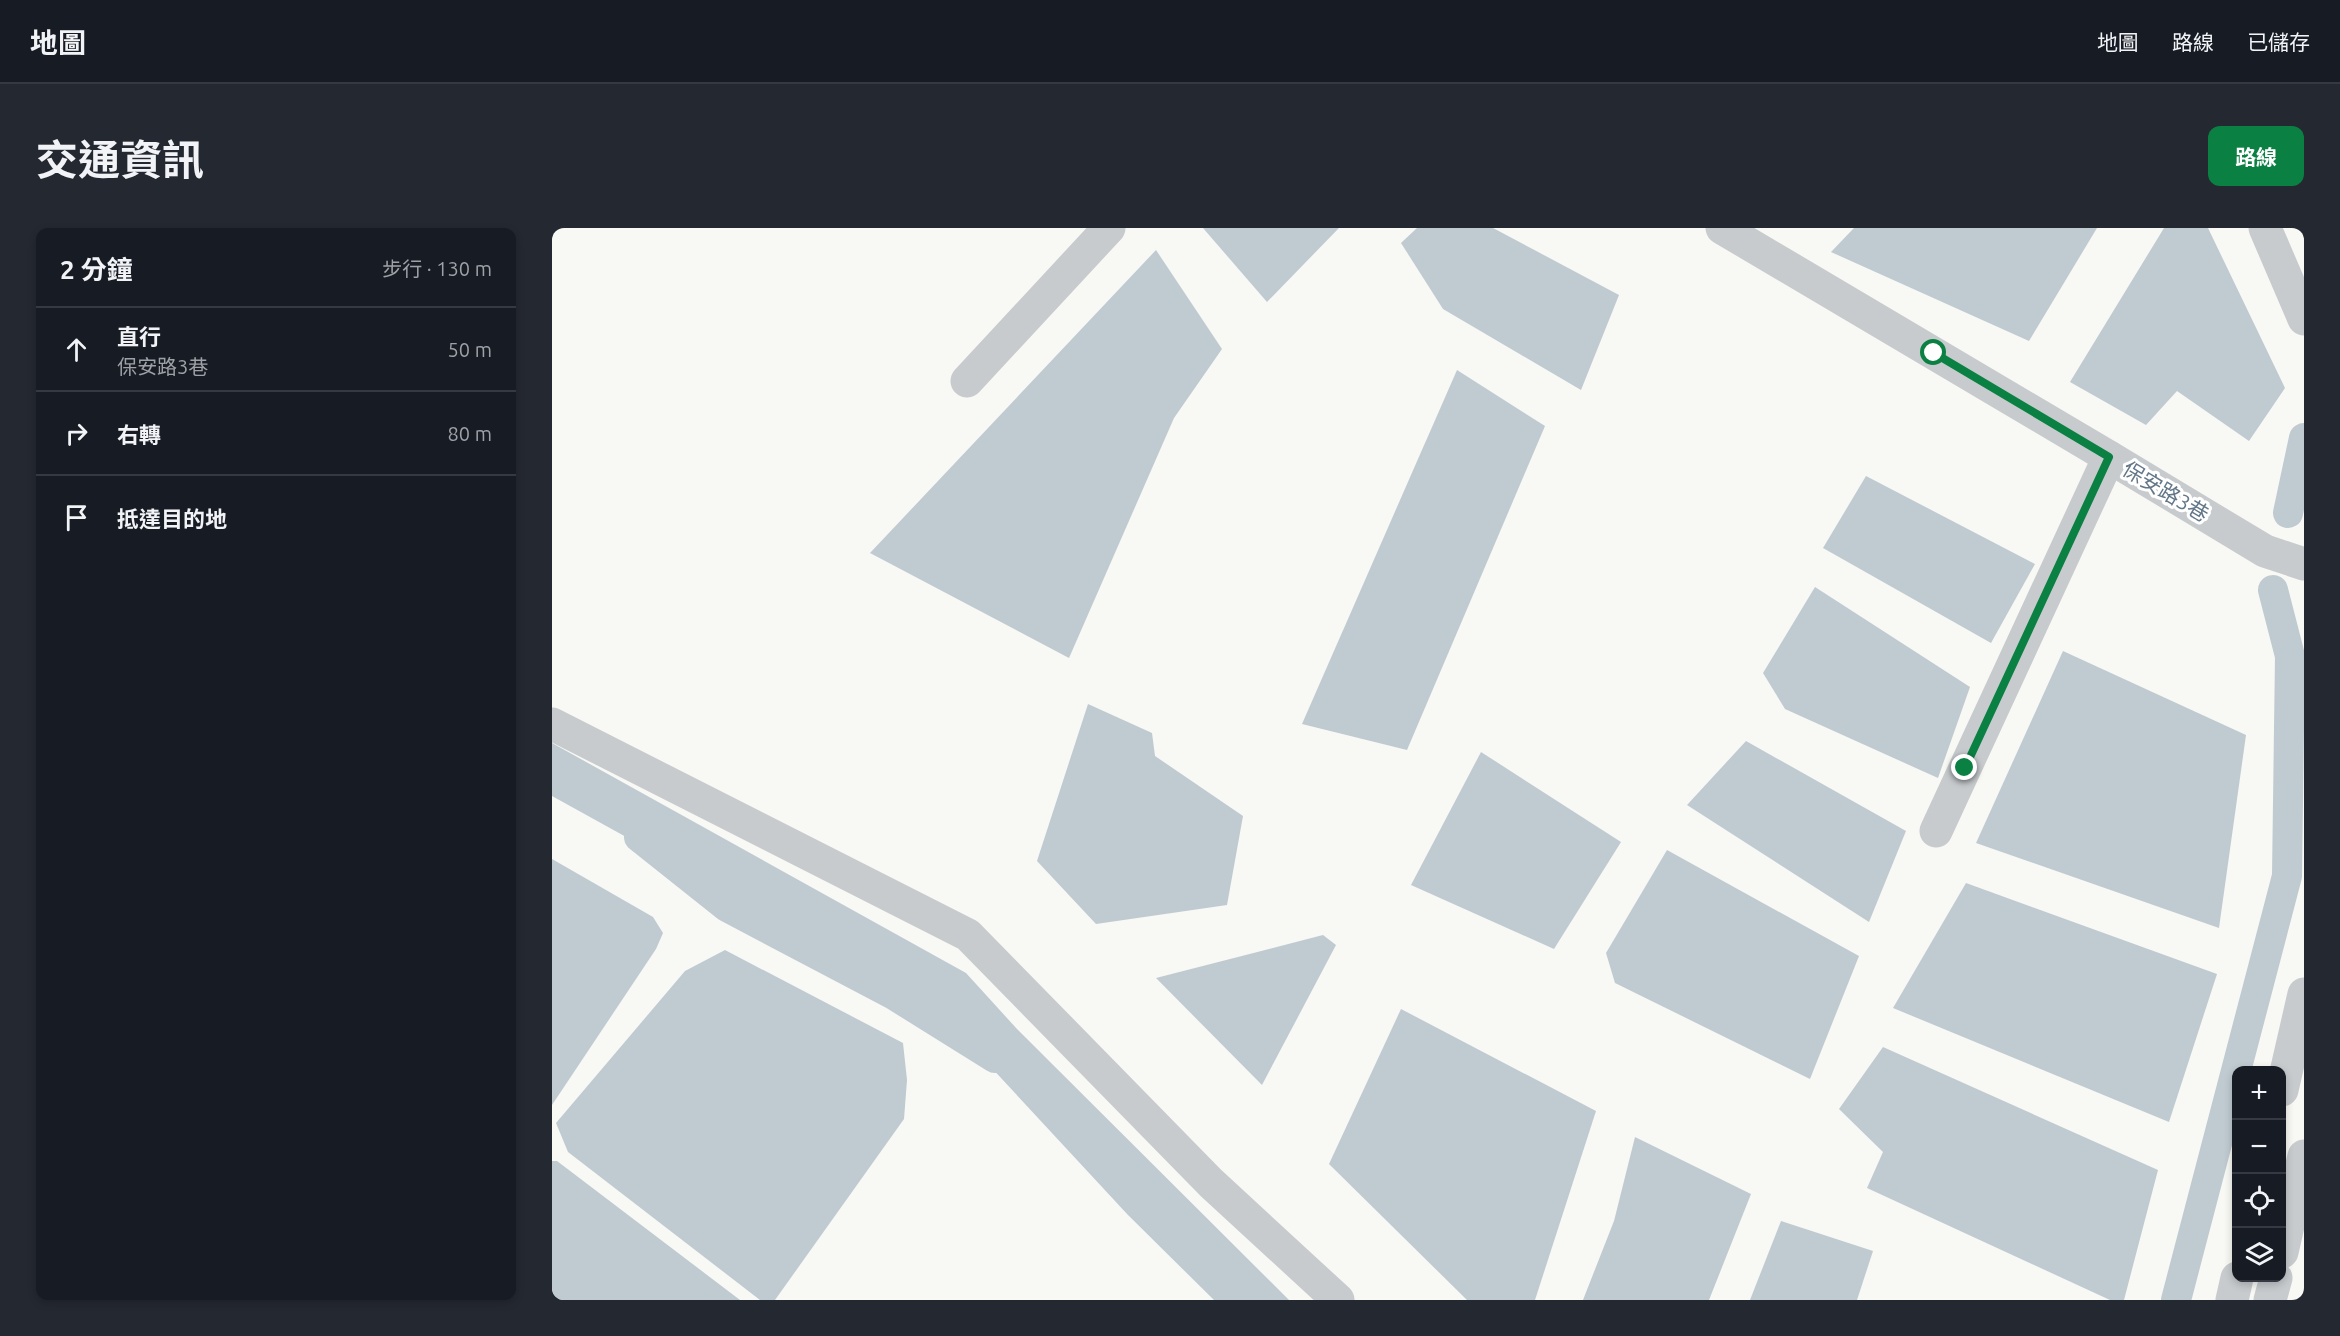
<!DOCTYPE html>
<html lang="zh-TW">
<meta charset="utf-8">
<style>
:root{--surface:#171b24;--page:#242831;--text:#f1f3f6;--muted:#9ea1a6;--line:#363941;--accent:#0b8043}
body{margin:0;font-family:Ubuntu,"Noto Sans TC",sans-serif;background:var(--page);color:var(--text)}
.controls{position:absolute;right:18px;bottom:18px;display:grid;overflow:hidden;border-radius:12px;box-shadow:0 3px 9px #0003}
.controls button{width:54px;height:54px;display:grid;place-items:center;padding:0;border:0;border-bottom:2px solid var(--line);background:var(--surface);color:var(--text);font:30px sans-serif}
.stop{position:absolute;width:18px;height:18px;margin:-14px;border:4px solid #0b8043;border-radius:50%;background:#fff}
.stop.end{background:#0b8043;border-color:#fff;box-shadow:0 2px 6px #0008}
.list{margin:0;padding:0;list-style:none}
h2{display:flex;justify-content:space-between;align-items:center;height:78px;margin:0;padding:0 24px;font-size:26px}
h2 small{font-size:20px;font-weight:400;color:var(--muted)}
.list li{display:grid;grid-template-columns:39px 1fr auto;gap:18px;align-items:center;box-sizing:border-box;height:84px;padding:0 24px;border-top:2px solid var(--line)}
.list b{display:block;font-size:22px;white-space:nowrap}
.list p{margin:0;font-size:20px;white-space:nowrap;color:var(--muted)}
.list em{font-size:20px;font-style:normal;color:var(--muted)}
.icon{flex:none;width:33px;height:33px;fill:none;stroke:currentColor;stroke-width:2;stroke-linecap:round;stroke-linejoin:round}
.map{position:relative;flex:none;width:1752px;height:1072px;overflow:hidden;border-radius:12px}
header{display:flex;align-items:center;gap:36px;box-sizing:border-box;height:84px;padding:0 30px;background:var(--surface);border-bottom:2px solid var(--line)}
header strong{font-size:28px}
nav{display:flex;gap:33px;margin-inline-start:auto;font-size:21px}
.intro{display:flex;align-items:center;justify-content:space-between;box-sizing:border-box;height:144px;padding:0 36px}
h1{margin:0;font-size:42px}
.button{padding:15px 27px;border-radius:12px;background:var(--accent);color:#fff;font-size:21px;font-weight:700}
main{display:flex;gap:36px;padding:0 36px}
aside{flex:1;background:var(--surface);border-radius:12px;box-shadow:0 3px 9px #0003}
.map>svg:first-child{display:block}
.water{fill:#bfcbd1}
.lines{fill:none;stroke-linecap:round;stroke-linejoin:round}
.canal{stroke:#bfcbd1;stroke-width:30}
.minor{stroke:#c7cbce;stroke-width:33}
.route{stroke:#0b8043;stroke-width:8}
.labels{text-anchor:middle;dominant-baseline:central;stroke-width:6;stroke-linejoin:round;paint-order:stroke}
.street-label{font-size:21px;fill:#637788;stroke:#fff}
</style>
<header>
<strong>地圖</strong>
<nav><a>地圖</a><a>路線</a><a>已儲存</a></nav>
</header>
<div class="intro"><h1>交通資訊</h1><a class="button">路線</a></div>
<main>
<aside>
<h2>2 分鐘<small>步行 · 130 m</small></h2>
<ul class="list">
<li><svg class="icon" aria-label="ahead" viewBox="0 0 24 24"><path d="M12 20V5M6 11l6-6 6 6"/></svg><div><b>直行</b><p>保安路3巷</p></div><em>50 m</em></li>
<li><svg class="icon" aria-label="right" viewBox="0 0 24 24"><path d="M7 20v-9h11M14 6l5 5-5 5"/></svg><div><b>右轉</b></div><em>80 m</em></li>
<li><svg class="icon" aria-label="arrive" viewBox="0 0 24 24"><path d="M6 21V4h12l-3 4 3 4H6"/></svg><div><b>抵達目的地</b></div></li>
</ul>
</aside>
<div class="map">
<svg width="1752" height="1072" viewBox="0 0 1752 1072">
<rect width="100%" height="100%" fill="#f8f8f4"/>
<g class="water">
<polygon points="651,0 787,0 715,74"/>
<polygon points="865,0 941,0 1067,67 1029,162 891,81 849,15"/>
<polygon points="1302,0 1545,0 1477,113 1279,24"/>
<polygon points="1612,0 1656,0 1733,160 1697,213 1625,163 1594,197 1518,154"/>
<polygon points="604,22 670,121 622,190 517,430 318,325"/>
<polygon points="905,142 993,198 855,522 750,496"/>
<polygon points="1314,248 1483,336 1439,415 1271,320"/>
<polygon points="1263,359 1418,459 1386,550 1233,481 1211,445"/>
<polygon points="1511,423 1694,507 1667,700 1424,615"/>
<polygon points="536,476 600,505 603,528 691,588 675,677 544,696 485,633"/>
<polygon points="1194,513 1354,603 1317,694 1135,577"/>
<polygon points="0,515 414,745 465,801 737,1072 662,1072 576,987 423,822 376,776 0,568"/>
<polygon points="929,524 1069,614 1002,721 859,657"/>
<polygon points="1115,622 1307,728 1258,851 1063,755 1054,725"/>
<polygon points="0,631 101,689 111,705 104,721 0,877"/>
<polygon points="1414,655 1665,746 1617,894 1341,780"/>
<polygon points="771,707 784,717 710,857 604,750"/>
<polygon points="173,722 351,815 355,852 352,891 223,1072 208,1072 16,924 4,895 133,743"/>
<polygon points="849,781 1044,883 983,1072 915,1072 777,936"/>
<polygon points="1331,819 1606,942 1572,1072 1558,1072 1315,960 1331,924 1287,881"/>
<polygon points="1083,909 1199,966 1157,1072 1031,1072 1062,993"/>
<polygon points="0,933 5,933 188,1072 0,1072"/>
<polygon points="1229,993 1321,1023 1305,1072 1198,1072"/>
</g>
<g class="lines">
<g class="canal">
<polyline points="1736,285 1752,210"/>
<polyline points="87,609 175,679 342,767 443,830"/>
<polyline points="1624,1072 1735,648 1738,428 1721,362"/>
</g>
<g class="minor">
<polyline points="1170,0 1557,229 1713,323 1752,336"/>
<polyline points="1713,0 1752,91"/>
<polyline points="415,153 557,0"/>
<polyline points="0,496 416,707 659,955 786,1072"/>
<polyline points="1384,603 1557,229"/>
<polyline points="1730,862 1752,766"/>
<polyline points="1730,1024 1752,928"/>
<polyline points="1680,1072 1685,1050"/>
<polyline points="1718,1072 1724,1050"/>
</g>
</g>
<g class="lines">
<polyline class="route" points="1382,125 1557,229 1413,540"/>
</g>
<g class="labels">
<g class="street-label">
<text transform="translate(1614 263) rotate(31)">保安路3巷</text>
</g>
</g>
</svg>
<div class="controls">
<button>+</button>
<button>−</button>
<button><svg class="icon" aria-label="locate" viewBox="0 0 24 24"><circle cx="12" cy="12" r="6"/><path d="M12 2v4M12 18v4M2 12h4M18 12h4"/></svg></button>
<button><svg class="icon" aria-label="layers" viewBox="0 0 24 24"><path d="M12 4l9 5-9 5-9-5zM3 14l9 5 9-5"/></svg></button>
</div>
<div class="stop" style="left:1382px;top:125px"></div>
<div class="stop end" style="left:1413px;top:540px"></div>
</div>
</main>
